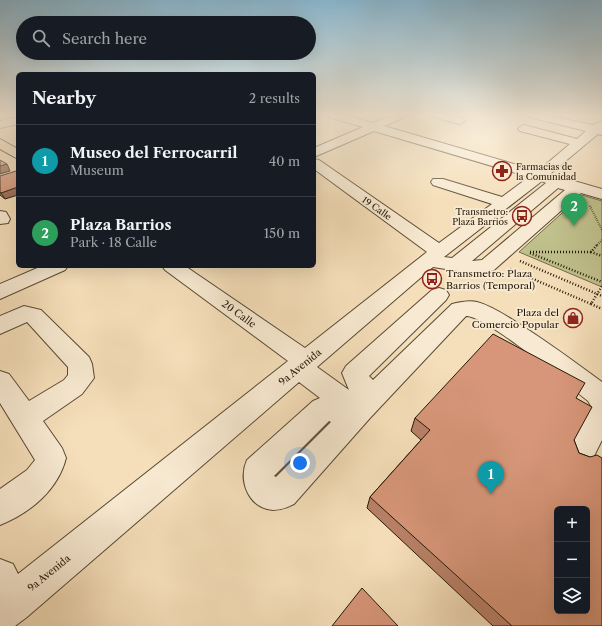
<!DOCTYPE html>
<meta charset="utf-8">
<style>
:root{--surface:#171b24;--page:#20242c;--text:#f1f3f6;--muted:#9ea1a6;--line:#363941;--accent:#2563eb}
body{margin:0;font-family:"Libre Caslon Text",serif;background:var(--page);color:var(--text)}
.controls{position:absolute;right:12px;bottom:12px;display:grid;overflow:hidden;border-radius:6px;box-shadow:0 4px 16px #0002}
.controls button{width:36px;height:36px;display:grid;place-items:center;padding:0;border:0;border-bottom:1px solid var(--line);background:var(--surface);color:var(--text);font:20px sans-serif}
.you{position:absolute;left:300px;top:463px;width:14px;height:14px;margin:-10px;border:3px solid #fff;border-radius:50%;background:#1a73e8;box-shadow:0 0 0 6px #1a73e833}
.badge{display:grid;place-items:center;width:26px;height:26px;border-radius:50%;background:var(--accent);color:#fff;font-size:13px;font-weight:700}
.pin{position:absolute;translate:-50% -33px;filter:drop-shadow(0 1px 2px #0008)}
.pin::after{content:'';position:absolute;top:21px;width:14px;height:12px;background:inherit;clip-path:polygon(0 0,100% 0,50% 100%)}
.list{margin:0;padding:0;list-style:none}
h2{display:flex;justify-content:space-between;align-items:center;height:52px;margin:0;padding:0 16px;font-size:17px}
h2 small{font-size:13px;font-weight:400;color:var(--muted)}
.list li{display:grid;grid-template-columns:26px 1fr auto;gap:12px;align-items:center;box-sizing:border-box;height:72px;padding:0 16px;border-top:1px solid var(--line)}
.list b{display:block;font-size:15px;white-space:nowrap}
.list p{margin:0;font-size:13px;white-space:nowrap;color:var(--muted)}
.list em{font-size:13px;font-style:normal;color:var(--muted)}
.icon{flex:none;width:22px;height:22px;fill:none;stroke:currentColor;stroke-width:2;stroke-linecap:round;stroke-linejoin:round}
.map{position:relative;flex:none;width:602px;height:626px;overflow:hidden}
.search{position:absolute;background:var(--surface);box-shadow:0 4px 16px #0002;left:16px;top:16px;width:300px;height:44px;display:flex;align-items:center;gap:10px;box-sizing:border-box;padding:0 14px;border-radius:22px;color:var(--muted);font-size:15px}
.panel{position:absolute;background:var(--surface);box-shadow:0 4px 16px #0002;left:16px;top:72px;width:300px;height:196px;border-radius:6px}
.map>svg:first-child{display:block}
.green{fill:#c0c18d;stroke:#726c4a}
.lines{fill:none;stroke-linecap:round;stroke-linejoin:round}
.minor-casing{stroke:#594a34;stroke-width:2}
.major-casing{stroke:#251808;stroke-width:2}
.path-far1{stroke:#251808;stroke-width:2;stroke-dasharray:0.5 1.5;stroke-linecap:butt}
.path{stroke:#251808;stroke-width:2.5;stroke-dasharray:1 2;stroke-linecap:butt}
.minor{fill:#f8ead2;fill-rule:evenodd}
.major{fill:#f5dfba;fill-rule:evenodd}
.wall{fill:#b98168;stroke:#251808}
.shaded-wall{fill:#966955;stroke:#251808}
.building{fill:#d79679;stroke:#251808;fill-rule:evenodd}
.labels{text-anchor:middle;dominant-baseline:central;stroke-width:3.5;stroke-linejoin:round;paint-order:stroke}
.far-poi-label{font-size:9px;fill:#251808;stroke:#f8ead2;text-anchor:start}
.far-street-label{font-size:9px;fill:#251808;stroke:#f8ead2}
.poi-label{font-size:10px;fill:#251808;stroke:#f8ead2;text-anchor:start}
.street-label{font-size:10px;fill:#251808;stroke:#f8ead2}
</style>
<div class="map">
<svg width="602" height="626" viewBox="0 0 602 626">
<rect width="100%" height="100%" fill="#f5dfba"/>
<filter id="stains"><feTurbulence type="fractalNoise" baseFrequency=".005" numOctaves="4"/><feColorMatrix values="0 0 0 0 .2 0 0 0 0 .09 0 0 0 0 .02 0 0 0 .5 -.17"/></filter>
<radialGradient id="worn" r=".72"><stop offset=".6" stop-color="#630" stop-opacity="0"/><stop offset="1" stop-color="#630" stop-opacity=".3"/></radialGradient>
<polygon class="green" points="582,195 602,201 602,287 519,252"/>
<g class="lines">
<defs>
<g id="minor">
<path d="M328,115h15l30,8 20,-8h13l-1,2 -21,9 154,45 32,-27 -50,-13 -2,-2 2,-2 4,-2 53,14 9,-8 -57,-14 -1,-2h17l48,10 9,-4v14l-4,-1 -48,40 52,15v10l-21,-6 -87,77 -23,3 -38,-6 -116,100 32,23 -7,-17 4,-7 86,-76 7,-2 7,2 3,5 -3,5 -77,76 4,4 79,-76c8,-2 17,-4 25,-2 15,4 31,15 44,23 28,18 54,37 81,57v58l-12,24 -11,4 -11,-4 -4,-10 27,-48 -3,-5c-21,-17 -101,-85 -122,-85l-96,102 -76,86c-6,3 -13,6 -21,6 -25,-2 -35,-30 -26,-50l66,-59 7,-3 -21,-16 -272,235 -12,9h-15v-67l13,5 5,10 270,-213 -123,-91 -3,-4h23l120,82 122,-96 -113,-83v-10l5,1 120,83 53,-39 -59,-19 -2,-3 2,-3h10l59,18 27,-20 -155,-46 -60,26v-9l49,-21 -34,-10zM542,181l4,2 -94,75 -8,-1zM558,188l7,2 -83,70 -10,1zM329,421l2,1 -55,55 -2,-1z"/>
<path d="M433,115c8,-1 25,-2 32,6l-6,3 -25,-7z"/>
<polygon points="18,117 18,124 0,128 0,121"/>
<polygon points="0,211 6,212 10,219 8,223 0,224"/>
<polygon points="42,266 68,266 65,270 0,299 0,284"/>
<path d="M24,306l17,4 48,47 3,7 2,14 -12,16 -39,27 19,27 4,10c-8,32 -36,55 -66,67v-36l27,-19 8,-10 -35,-57v-32l9,3 20,27 35,-21 4,-5v-8l-41,-45 -27,12v-18z"/>
</g>
<polygon id="major" points="0,139 18,149 18,159 0,149"/>
</defs>
<use href="#minor" class="minor-casing"/>
<use href="#major" class="major-casing"/>
<g class="path-far1">
<polyline points="590,206 602,230"/>
<polyline points="596,246 602,240"/>
</g>
<g class="path">
<polyline points="597,245 591,252 602,256"/>
<polyline points="530,252 591,252"/>
<polyline points="530,253 602,282"/>
<polyline points="520,261 602,296"/>
<polyline points="510,269 591,304 602,286"/>
<polyline points="591,304 602,309"/>
</g>
<use href="#minor" class="minor"/>
<use href="#major" class="major"/>
</g>
<g class="wall">
<polygon points="0,176 5,199 0,195"/>
<polygon points="576,398 574,440 579,453 590,457 602,626 493,626 367,508 370,497 421,440 411,431 415,418"/>
</g>
<g class="shaded-wall">
<polygon points="7,164 10,171 0,174 0,166"/>
<polygon points="18,187 18,195 5,199 1,193"/>
</g>
<g class="building">
<polygon points="0,160 7,164 0,166"/>
<polygon points="16,171 18,172 18,187 1,193 0,192 0,176"/>
<path d="M493,334l92,49 -9,15 16,9 -18,33 5,13 11,4 7,-2 5,3v168h-90l-142,-129 60,-67 -15,-12zM557,509h30v102h-30z"/>
<polygon points="362,588 398,626 332,626"/>
</g>
<linearGradient id="sky" x2="0" y2="1"><stop stop-color="#89b8d2"/><stop offset="0.57" stop-color="#faf1e0"/><stop offset="1" stop-color="#faf1e0" stop-opacity="0"/></linearGradient>
<rect width="602" height="202" fill="url(#sky)"/>
<defs>
<symbol id="pharmacy-ring" viewBox="-11 -11 22 22"><circle r="9.5" fill="#f8ead2" stroke="#8f2418" stroke-width="1.5"/><path d="M-2-6h4v4h4v4h-4v4h-4v-4h-4v-4h4Z" fill="#8f2418"/></symbol>
<symbol id="bus-ring" viewBox="-11 -11 22 22"><circle r="9.5" fill="#f8ead2" stroke="#8f2418" stroke-width="1.5"/><path d="M-5-6H5V4H4V6H2V4H-2V6H-4V4H-5ZM-3.5-4V0h7V-4ZM-3.5 1.2v1.5H-2V1.2ZM2 1.2v1.5H3.5V1.2Z" fill="#8f2418"/></symbol>
<symbol id="shop-ring" viewBox="-11 -11 22 22"><circle r="9.5" fill="#f8ead2" stroke="#8f2418" stroke-width="1.5"/><path d="M-5-2.5h2.3a2.7 3.5 0 0 1 5.4 0H5L5.5 6h-11ZM-1.5-2.5h3a1.5 2.3 0 0 0-3 0Z" fill="#8f2418"/></symbol>
</defs>
<g fill-rule="evenodd">
<use href="#pharmacy-ring" x="491" y="160" width="22" height="22"/>
<use href="#bus-ring" x="511" y="205" width="22" height="22"/>
<use href="#bus-ring" x="421" y="268" width="22" height="22"/>
<use href="#shop-ring" x="562" y="307" width="22" height="22"/>
</g>
<g class="labels">
<g class="far-poi-label">
<text x="516" y="166">Farmacias de<tspan x="516" dy="10">la Comunidad</tspan></text>
<text x="508" y="211" text-anchor="end">Transmetro:<tspan x="508" dy="10">Plaza Barrios</tspan></text>
</g>
<g class="far-street-label">
<text transform="translate(377 208) rotate(35)">19 Calle</text>
</g>
<g class="poi-label">
<text x="446" y="273">Transmetro: Plaza<tspan x="446" dy="12">Barrios (Temporal)</tspan></text>
<text x="559" y="312" text-anchor="end">Plaza del<tspan x="559" dy="12">Comercio Popular</tspan></text>
</g>
<g class="street-label">
<text transform="translate(239 314) rotate(36)">20 Calle</text>
<text transform="translate(300 367) rotate(-39)">9a Avenida</text>
<text transform="translate(49 573) rotate(-39)">9a Avenida</text>
</g>
</g>
<rect width="100%" height="100%" filter="url(#stains)"/>
<rect width="100%" height="100%" fill="url(#worn)"/>
</svg>
<div class="controls">
<button>+</button>
<button>−</button>
<button><svg class="icon" aria-label="layers" viewBox="0 0 24 24"><path d="M12 4l9 5-9 5-9-5zM3 14l9 5 9-5"/></svg></button>
</div>
<div class="you"></div>
<div class="pin badge" style="left:491px;top:494px;background:#0f9aa8">1</div>
<div class="pin badge" style="left:574px;top:226px;background:#2e9e5b">2</div>
<div class="search"><svg class="icon" aria-label="search" viewBox="0 0 24 24"><circle cx="10" cy="10" r="6"/><path d="M15 15l6 6"/></svg>Search here</div>
<section class="panel">
<h2>Nearby<small>2 results</small></h2>
<ul class="list">
<li><span class="badge" style="background:#0f9aa8">1</span><div><b>Museo del Ferrocarril</b><p>Museum</p></div><em>40 m</em></li>
<li><span class="badge" style="background:#2e9e5b">2</span><div><b>Plaza Barrios</b><p>Park · 18 Calle</p></div><em>150 m</em></li>
</ul>
</section>
</div>
